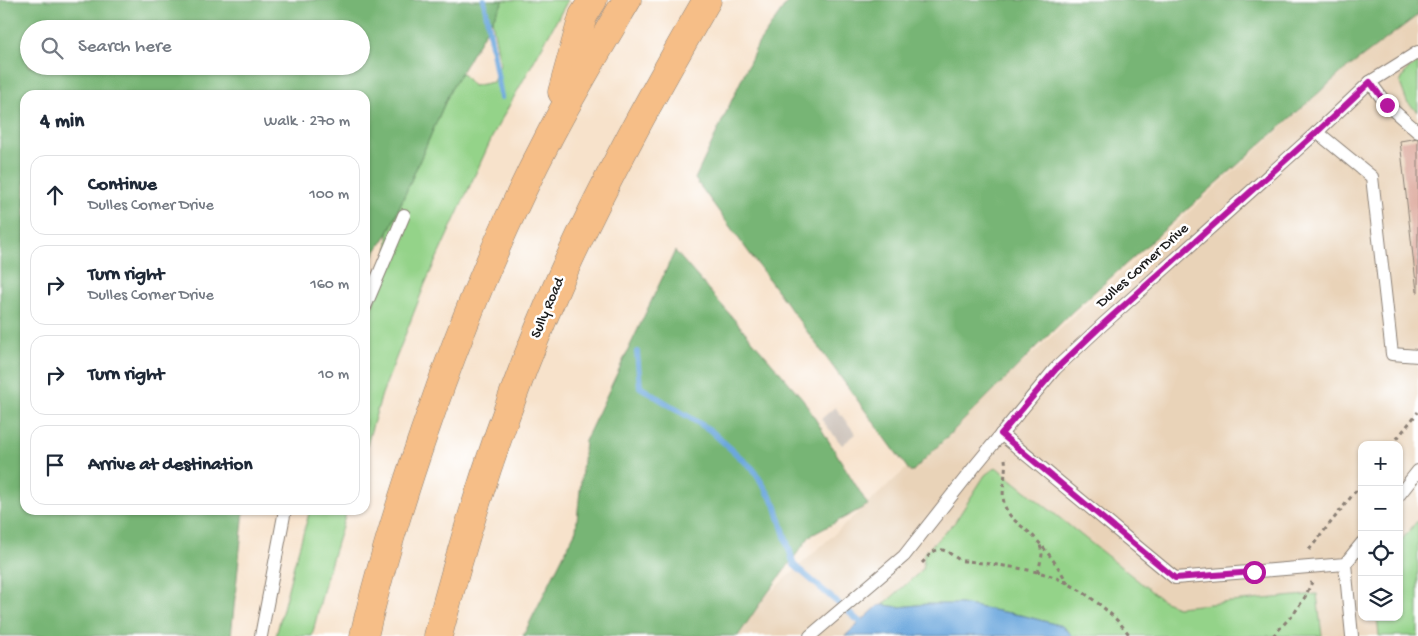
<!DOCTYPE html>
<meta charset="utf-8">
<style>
:root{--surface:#fff;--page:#f6f6f7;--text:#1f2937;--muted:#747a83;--line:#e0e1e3}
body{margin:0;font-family:"Gochi Hand",sans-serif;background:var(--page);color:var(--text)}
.controls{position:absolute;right:15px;bottom:15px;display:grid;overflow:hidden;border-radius:10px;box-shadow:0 1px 4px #0004}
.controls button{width:45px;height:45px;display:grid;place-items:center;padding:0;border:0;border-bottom:1px solid var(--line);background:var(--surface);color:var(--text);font:25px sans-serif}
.stop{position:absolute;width:15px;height:15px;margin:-11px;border:4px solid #b5179e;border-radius:50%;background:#fff}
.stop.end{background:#b5179e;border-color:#fff;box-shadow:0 1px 5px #0008}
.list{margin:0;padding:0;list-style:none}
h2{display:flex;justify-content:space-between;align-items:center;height:65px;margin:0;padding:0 20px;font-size:21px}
h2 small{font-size:16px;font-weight:400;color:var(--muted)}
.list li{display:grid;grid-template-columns:32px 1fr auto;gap:15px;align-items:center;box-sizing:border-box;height:80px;margin:0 10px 10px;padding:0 10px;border:1px solid var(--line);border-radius:15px}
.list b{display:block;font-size:19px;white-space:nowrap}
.list p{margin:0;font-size:16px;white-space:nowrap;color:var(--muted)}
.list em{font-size:16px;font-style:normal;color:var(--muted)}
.icon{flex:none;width:28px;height:28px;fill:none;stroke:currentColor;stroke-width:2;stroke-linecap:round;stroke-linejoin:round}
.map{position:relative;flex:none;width:1418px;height:636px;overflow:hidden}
.search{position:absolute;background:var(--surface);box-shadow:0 1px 4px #0004;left:20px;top:20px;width:350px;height:55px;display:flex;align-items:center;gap:12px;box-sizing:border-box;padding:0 18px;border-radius:28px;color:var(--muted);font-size:19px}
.panel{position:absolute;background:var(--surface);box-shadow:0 1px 4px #0004;left:20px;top:90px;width:350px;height:425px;border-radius:15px}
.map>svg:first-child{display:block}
.built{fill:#e9d3b8;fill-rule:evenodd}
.industrial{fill:#ccc2b9}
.green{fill:#94d389;stroke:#587852}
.forest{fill:#77b575;stroke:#4a6848;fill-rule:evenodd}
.water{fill:#6ca7dd;stroke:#44627c}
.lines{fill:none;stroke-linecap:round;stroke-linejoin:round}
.stream{stroke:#6ca7dd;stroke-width:6}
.building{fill:#daa395}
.lane-casing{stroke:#8a7f74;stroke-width:14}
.highway-casing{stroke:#8a7f74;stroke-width:29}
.path{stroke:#8a7f74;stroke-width:3;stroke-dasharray:4 4;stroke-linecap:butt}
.lane{stroke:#fff;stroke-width:12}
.highway{stroke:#f6be87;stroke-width:28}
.route{stroke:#b5179e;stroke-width:6}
.labels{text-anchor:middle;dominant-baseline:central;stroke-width:5;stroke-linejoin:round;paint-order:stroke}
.street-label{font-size:15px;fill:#1c1c1c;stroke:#fff}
</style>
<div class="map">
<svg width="1418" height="636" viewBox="0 0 1418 636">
<rect width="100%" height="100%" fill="#fff"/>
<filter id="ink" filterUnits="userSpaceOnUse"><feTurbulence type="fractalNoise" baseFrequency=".02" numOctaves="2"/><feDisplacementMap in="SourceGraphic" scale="10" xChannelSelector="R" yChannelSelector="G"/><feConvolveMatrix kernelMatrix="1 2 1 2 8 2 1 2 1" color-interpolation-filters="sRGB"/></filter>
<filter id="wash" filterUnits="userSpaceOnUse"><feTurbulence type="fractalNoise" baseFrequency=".0096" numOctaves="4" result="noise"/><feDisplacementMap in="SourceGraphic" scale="20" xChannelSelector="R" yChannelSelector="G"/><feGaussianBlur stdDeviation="1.12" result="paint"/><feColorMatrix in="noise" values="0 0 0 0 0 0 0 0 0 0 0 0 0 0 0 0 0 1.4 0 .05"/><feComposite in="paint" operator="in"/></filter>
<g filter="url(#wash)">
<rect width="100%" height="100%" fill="#f7e2cb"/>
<path class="built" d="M1418,4v632h-696zM1362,445h37v172h-37z"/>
<polygon class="industrial" points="835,407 856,434 842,445 821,419"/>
<g class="green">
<polygon points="504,0 568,0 495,131 425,284 382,394 365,451 365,330 388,259 388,233 450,91 461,72 473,86 493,82 500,64 492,20"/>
<polygon points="1418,62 1418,112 1407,102 1400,83 1406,71"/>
<polygon points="996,467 1161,599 1177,607 1317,594 1322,636 1073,636 1062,626 1025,616 961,604 927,604 899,607 883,605 923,569 924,553 955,522 985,475"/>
<polygon points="310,510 347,510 326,579 312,636 276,636 294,565"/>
<polygon points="1418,520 1418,636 1379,636 1377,617 1399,617 1399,543"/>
</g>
<g class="forest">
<path d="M0,0h504l-54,91 -62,142 -23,35v-173h-340v415h219l-13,126h-231zM29,29h332v37h-332z"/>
<polygon points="789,0 1418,0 1418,15 1341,73 1073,311 911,473 695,179 758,44"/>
<polygon points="675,251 803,399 868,505 810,536 761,602 738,636 523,636 576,530 585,441"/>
</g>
<polygon class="water" points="927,604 961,604 1025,616 1062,626 1073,636 845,636 878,606 883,605 899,607"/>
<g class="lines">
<g class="stream">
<polyline points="484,0 501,97"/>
<polyline points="637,352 640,387 710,430 753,469 775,504 794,565 860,622"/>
</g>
</g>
<g id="blocks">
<polygon class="building" points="1418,138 1418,292 1417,292 1400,141"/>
</g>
</g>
<g filter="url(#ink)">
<use href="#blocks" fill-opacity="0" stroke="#8a7f74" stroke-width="1"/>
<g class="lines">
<defs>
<g id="lane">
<polyline points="1370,82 1387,105 1418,132"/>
<polyline points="1317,132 1372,177 1392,354 1418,356"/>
<polyline points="365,307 404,215"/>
<polyline points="1001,434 1175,578 1345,564 1362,543"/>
<polyline points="1399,495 1418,471"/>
<polyline points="1345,564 1352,636"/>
<polyline points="261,636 285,510"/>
<polyline points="810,636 904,556 975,466 1055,369 1101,326 1317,132 1370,82 1418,52"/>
</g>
<g id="highway">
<polyline points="562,92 583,16 593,0"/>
<path d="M364,636c16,-69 37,-136 60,-203 35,-102 76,-203 126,-298 24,-46 51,-91 77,-135"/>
<path d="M438,636c32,-123 72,-245 124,-361 43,-95 93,-185 145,-275"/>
</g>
</defs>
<use href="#lane" class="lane-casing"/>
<use href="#highway" class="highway-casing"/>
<g class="path">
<polyline points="1392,445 1418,412"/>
<path d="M1005,459c2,14 -5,34 0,47 4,14 20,21 29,31 13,14 25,30 34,47"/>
<polyline points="1309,550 1362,483"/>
<path d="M922,563c3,-3 7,-8 11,-11 10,-7 19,4 27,8 1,1 7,1 8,1 26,4 54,6 80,14 27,8 66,37 82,61"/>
<polyline points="1038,573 1042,555 1040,544"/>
<polyline points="1273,636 1295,612 1305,597 1312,582"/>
</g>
<use href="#lane" class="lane"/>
<use href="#highway" class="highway"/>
</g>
</g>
<g class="lines" filter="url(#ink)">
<polyline class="route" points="1254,572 1175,578 1001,434 1056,369 1101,326 1317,132 1370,82 1387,105"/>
</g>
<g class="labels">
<g class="street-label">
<text transform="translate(1143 266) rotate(-42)">Dulles Corner Drive</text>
<text transform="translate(548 308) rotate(-67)">Sully Road</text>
</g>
</g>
</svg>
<div class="controls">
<button>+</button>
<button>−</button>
<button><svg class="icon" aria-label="locate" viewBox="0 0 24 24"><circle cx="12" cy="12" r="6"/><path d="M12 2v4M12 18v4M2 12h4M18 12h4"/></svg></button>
<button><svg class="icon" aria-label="layers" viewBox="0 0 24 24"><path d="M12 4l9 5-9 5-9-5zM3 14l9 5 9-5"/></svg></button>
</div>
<div class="stop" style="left:1254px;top:572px"></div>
<div class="stop end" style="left:1387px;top:105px"></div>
<div class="search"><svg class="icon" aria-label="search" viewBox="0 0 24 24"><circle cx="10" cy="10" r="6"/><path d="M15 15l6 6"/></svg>Search here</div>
<section class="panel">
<h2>4 min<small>Walk · 270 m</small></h2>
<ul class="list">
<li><svg class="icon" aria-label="ahead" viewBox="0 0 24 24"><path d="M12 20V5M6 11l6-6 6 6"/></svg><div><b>Continue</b><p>Dulles Corner Drive</p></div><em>100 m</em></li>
<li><svg class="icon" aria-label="right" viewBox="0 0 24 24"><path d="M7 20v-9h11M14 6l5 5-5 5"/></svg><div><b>Turn right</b><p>Dulles Corner Drive</p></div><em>160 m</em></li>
<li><svg class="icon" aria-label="right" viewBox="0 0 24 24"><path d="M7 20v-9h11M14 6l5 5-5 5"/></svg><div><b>Turn right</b></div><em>10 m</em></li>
<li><svg class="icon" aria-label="arrive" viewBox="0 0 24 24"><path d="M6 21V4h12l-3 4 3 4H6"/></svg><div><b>Arrive at destination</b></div></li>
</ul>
</section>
</div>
